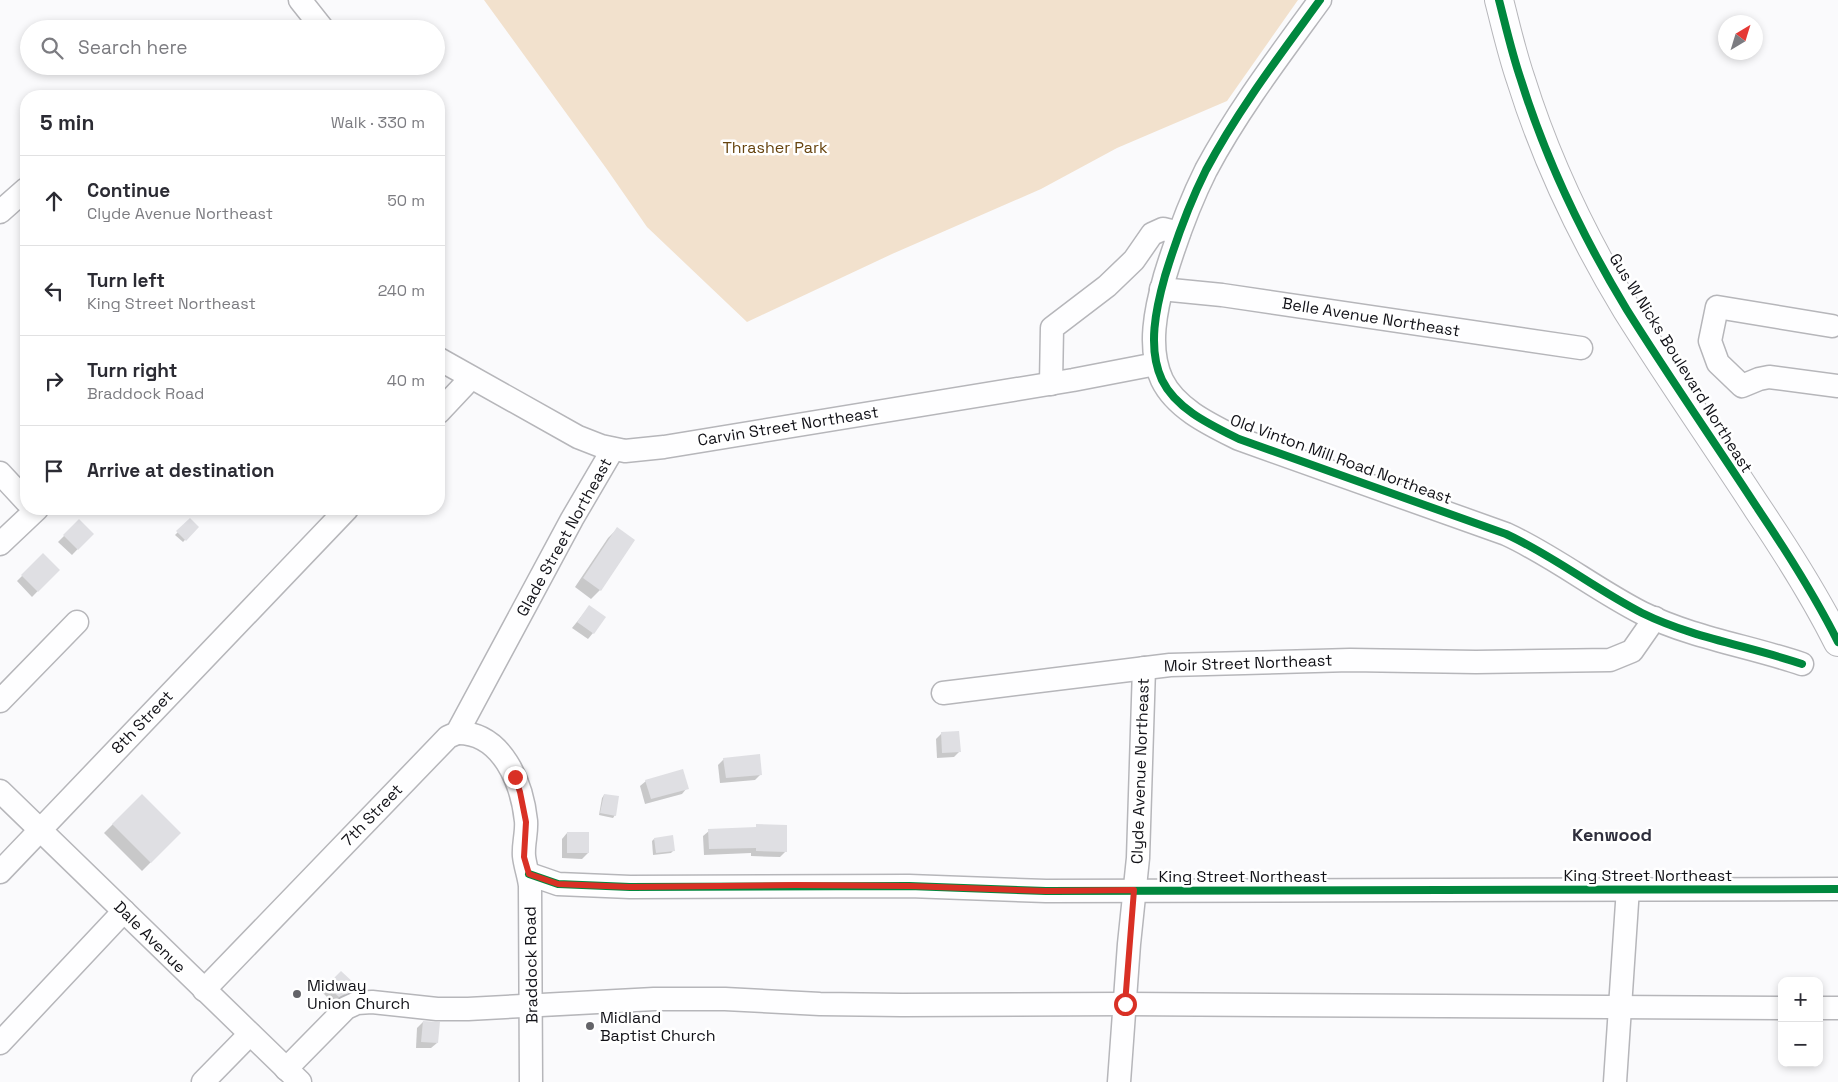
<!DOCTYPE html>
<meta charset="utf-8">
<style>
:root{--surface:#fff;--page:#f2f2f3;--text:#2b2b33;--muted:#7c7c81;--line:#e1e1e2}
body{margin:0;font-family:"Space Grotesk",sans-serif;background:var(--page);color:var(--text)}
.controls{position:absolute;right:15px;bottom:15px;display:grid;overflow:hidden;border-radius:10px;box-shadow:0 2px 8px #0003}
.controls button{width:45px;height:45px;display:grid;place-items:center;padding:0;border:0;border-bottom:1px solid var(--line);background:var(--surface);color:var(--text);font:25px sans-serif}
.compass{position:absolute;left:1718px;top:15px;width:45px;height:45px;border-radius:50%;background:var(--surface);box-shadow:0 2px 8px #0003;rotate:38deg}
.stop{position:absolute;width:15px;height:15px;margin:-11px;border:4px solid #d93025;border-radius:50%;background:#fff}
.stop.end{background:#d93025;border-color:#fff;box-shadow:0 1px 5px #0008}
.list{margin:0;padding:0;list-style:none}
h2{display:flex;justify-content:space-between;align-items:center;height:65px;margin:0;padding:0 20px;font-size:21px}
h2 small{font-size:16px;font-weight:400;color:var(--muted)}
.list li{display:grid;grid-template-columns:32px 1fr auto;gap:15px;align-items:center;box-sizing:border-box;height:90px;padding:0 20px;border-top:1px solid var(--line)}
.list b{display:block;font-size:19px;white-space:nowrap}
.list p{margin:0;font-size:16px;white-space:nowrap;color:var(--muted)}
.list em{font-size:16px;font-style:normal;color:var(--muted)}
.icon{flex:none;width:28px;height:28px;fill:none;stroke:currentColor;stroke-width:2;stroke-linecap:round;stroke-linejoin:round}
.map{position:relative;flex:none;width:1838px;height:1082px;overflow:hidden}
.search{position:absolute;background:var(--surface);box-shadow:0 2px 8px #0003;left:20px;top:20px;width:425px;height:55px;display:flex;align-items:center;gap:12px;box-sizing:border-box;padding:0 18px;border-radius:28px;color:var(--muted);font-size:19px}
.panel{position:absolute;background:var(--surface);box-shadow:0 2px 8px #0003;left:20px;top:90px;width:425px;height:425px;border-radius:20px}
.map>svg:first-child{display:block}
.park{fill:#f2e1cd}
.shadow{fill:#0003}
.building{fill:#dfdfe3}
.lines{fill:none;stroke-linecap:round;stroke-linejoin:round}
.minor-casing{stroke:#b6b6ba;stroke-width:25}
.major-casing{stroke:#b6b6ba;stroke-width:30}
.minor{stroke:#fefeff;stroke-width:22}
.major{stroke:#fefeff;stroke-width:28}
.cycleway-casing{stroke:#fff;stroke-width:11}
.cycleway{stroke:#00873e;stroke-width:8}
.route{stroke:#d93025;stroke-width:6}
.poi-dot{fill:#636368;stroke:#fff;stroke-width:2}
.labels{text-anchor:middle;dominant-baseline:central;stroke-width:5;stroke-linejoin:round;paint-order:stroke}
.park-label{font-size:16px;fill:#67440f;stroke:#fff}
.street-label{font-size:16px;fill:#121218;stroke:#fff}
.poi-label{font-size:16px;fill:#121218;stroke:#fff;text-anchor:start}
.neighbourhood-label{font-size:18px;font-weight:bold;fill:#2f2f3c;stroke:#fff}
</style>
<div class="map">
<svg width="1838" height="1082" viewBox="0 0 1838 1082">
<rect width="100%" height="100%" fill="#fafafc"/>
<polygon class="park" points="484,0 1298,0 1227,101 1117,148 1041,189 892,254 747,322 647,227 606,168"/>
<g class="shadow">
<polygon points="190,520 197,527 183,542 175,535"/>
<polygon points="79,521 92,534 72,555 58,542"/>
<polygon points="617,529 600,590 591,599 575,587 608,538"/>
<polygon points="43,555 58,570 32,597 17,581"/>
<polygon points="589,607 593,633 588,639 572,628"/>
<polygon points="942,733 960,751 954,757 937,758 936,739"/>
<polygon points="724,759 761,774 755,780 720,783 718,765"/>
<polygon points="646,781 687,788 682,794 645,804 640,786"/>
<polygon points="142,795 180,833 142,871 104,833"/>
<polygon points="604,795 615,815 613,818 599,815 602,798"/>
<polygon points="757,826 786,851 780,857 751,856 751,853 704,855 703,836 709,831 754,829"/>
<polygon points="567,833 588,853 582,859 562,858 562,839"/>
<polygon points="654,839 673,851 671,853 653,855 652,841"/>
<polygon points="341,972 355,985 343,997 332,1002 322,992"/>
<polygon points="423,1022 437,1043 431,1048 416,1048 417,1028"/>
</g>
<g class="building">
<polygon points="190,518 199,527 186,541 176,531"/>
<polygon points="79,519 94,534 78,550 63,535"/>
<polygon points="617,527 635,540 601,591 583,578"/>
<polygon points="43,553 60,570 38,592 21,575"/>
<polygon points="589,605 606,617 594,634 577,622"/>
<polygon points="959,731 961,752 942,753 941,732"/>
<polygon points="760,754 762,775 726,778 723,758"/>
<polygon points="683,769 689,789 651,799 645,780"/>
<polygon points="142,794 181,833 151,863 112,824"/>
<polygon points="604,794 619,796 616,816 600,813"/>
<polygon points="756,824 787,825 787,852 756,851 756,848 709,849 708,829 756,827"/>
<rect x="567" y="832" width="22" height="21"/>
<polygon points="673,835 675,851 656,853 654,838"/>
<polygon points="341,971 356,985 351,991 339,997 326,986"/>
<polygon points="423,1021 440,1022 438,1043 421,1042"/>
</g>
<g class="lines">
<defs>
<g id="minor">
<polyline points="300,0 323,29"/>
<path d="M1320,0c-40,55 -82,110 -114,170 -17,34 -30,70 -41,106 -9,32 -18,72 -3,104 14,29 49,45 77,59l267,95c48,22 89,55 136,79 51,25 107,33 160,51"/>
<polyline points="0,212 26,189"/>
<polyline points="1161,289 1222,295 1581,348"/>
<polyline points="1832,326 1717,307 1710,341 1718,363 1742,386 1759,379 1769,377 1838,386"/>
<polyline points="439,359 578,437 601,446 625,451 664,447 1073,380 1156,364"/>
<polyline points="1051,384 1052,328 1107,286 1134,260 1152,234 1163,229 1179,233"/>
<polyline points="439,412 471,378"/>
<polyline points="0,473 26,501"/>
<polyline points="0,544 37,509"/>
<polyline points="943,693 1170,665 1350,660 1476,662 1610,660 1632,651 1655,618"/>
<polyline points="0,701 77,622"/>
<path d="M457,733c45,-1 65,50 69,88 1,12 -3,23 -2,35 1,10 5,20 6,30l1,196"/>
<polyline points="0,791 300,1082"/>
<polyline points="0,872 347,509"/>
<polyline points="529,874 558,884 630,887 909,886 1046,891 1838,889"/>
<polyline points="204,990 448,737 457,733 572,519 613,449"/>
<polyline points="1819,1008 1838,1008"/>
<polyline points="0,1043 124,911"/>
<polyline points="286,1069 346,1008 357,1003 372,1002 437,1009 468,1009 654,999 725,999 820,1004 902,1005 1125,1004 1782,1008"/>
<polyline points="203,1082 250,1034"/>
<polyline points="1119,1082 1129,944 1138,858 1144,668"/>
<polyline points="1615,1082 1628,888"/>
</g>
<path id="major" d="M1499,0c7,27 13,54 22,80 25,80 63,159 106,230 42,67 88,133 131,199 29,43 57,87 80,133"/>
</defs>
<use href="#minor" class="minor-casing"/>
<use href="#major" class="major-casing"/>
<use href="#minor" class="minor"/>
<use href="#major" class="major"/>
<defs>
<g id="cycleway">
<path d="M1320,0c-40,55 -82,110 -114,170 -17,34 -30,70 -41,106 -9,32 -18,72 -3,104 14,29 49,45 77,59l267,95c48,22 89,55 136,79 51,25 107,33 160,51"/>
<path d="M1499,0c7,27 13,54 22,80 25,80 63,159 106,230 42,67 88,133 131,199 29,43 57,87 80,133"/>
<polyline points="529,874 558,884 630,887 909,886 1046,891 1838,889"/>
</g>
</defs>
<use href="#cycleway" class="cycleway-casing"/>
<use href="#cycleway" class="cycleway"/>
</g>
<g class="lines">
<polyline class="route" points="515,777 520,792 526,822 524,857 529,874 558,884 630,887 795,885 909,886 1046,891 1134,890 1125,1004"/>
</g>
<g class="poi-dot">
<circle cx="297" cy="994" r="5"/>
<circle cx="590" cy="1026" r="5"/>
</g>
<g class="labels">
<g class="park-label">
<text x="775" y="147">Thrasher Park</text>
</g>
<g class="street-label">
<text transform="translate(1371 317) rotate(9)">Belle Avenue Northeast</text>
<text transform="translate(1681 363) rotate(58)">Gus W Nicks Boulevard Northeast</text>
<text transform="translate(788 426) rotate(-9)">Carvin Street Northeast</text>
<text transform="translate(1341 459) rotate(20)">Old Vinton Mill Road Northeast</text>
<text transform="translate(564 537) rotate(-61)">Glade Street Northeast</text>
<text transform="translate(1248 663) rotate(-2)">Moir Street Northeast</text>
<text transform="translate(142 722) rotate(-46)">8th Street</text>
<text transform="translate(1140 771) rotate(-88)">Clyde Avenue Northeast</text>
<text transform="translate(372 815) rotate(-46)">7th Street</text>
<text x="1648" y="875">King Street Northeast</text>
<text x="1243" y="876">King Street Northeast</text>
<text transform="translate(150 937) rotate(45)">Dale Avenue</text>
<text transform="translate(531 965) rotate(-91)">Braddock Road</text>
</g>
<g class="poi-label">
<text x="307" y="985">Midway<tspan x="307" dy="18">Union Church</tspan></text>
<text x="600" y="1017">Midland<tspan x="600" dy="18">Baptist Church</tspan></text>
</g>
<g class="neighbourhood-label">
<text x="1612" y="834">Kenwood</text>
</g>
</g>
</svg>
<div class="controls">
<button>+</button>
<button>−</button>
</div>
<svg class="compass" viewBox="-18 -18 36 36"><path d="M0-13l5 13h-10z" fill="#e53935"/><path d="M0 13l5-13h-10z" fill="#7c7c81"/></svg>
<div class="stop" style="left:1125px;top:1004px"></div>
<div class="stop end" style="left:515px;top:777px"></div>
<div class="search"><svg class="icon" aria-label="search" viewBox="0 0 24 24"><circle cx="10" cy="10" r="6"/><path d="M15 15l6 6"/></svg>Search here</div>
<section class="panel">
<h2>5 min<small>Walk · 330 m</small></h2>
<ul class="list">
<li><svg class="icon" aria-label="ahead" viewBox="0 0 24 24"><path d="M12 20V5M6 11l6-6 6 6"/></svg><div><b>Continue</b><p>Clyde Avenue Northeast</p></div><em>50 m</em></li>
<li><svg class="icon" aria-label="left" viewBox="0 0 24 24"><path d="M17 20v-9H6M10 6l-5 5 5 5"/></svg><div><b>Turn left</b><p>King Street Northeast</p></div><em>240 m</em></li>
<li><svg class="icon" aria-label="right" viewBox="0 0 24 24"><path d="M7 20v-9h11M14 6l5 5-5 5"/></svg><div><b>Turn right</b><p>Braddock Road</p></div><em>40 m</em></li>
<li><svg class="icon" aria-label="arrive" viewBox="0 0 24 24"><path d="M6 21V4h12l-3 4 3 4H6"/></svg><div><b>Arrive at destination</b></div></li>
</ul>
</section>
</div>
